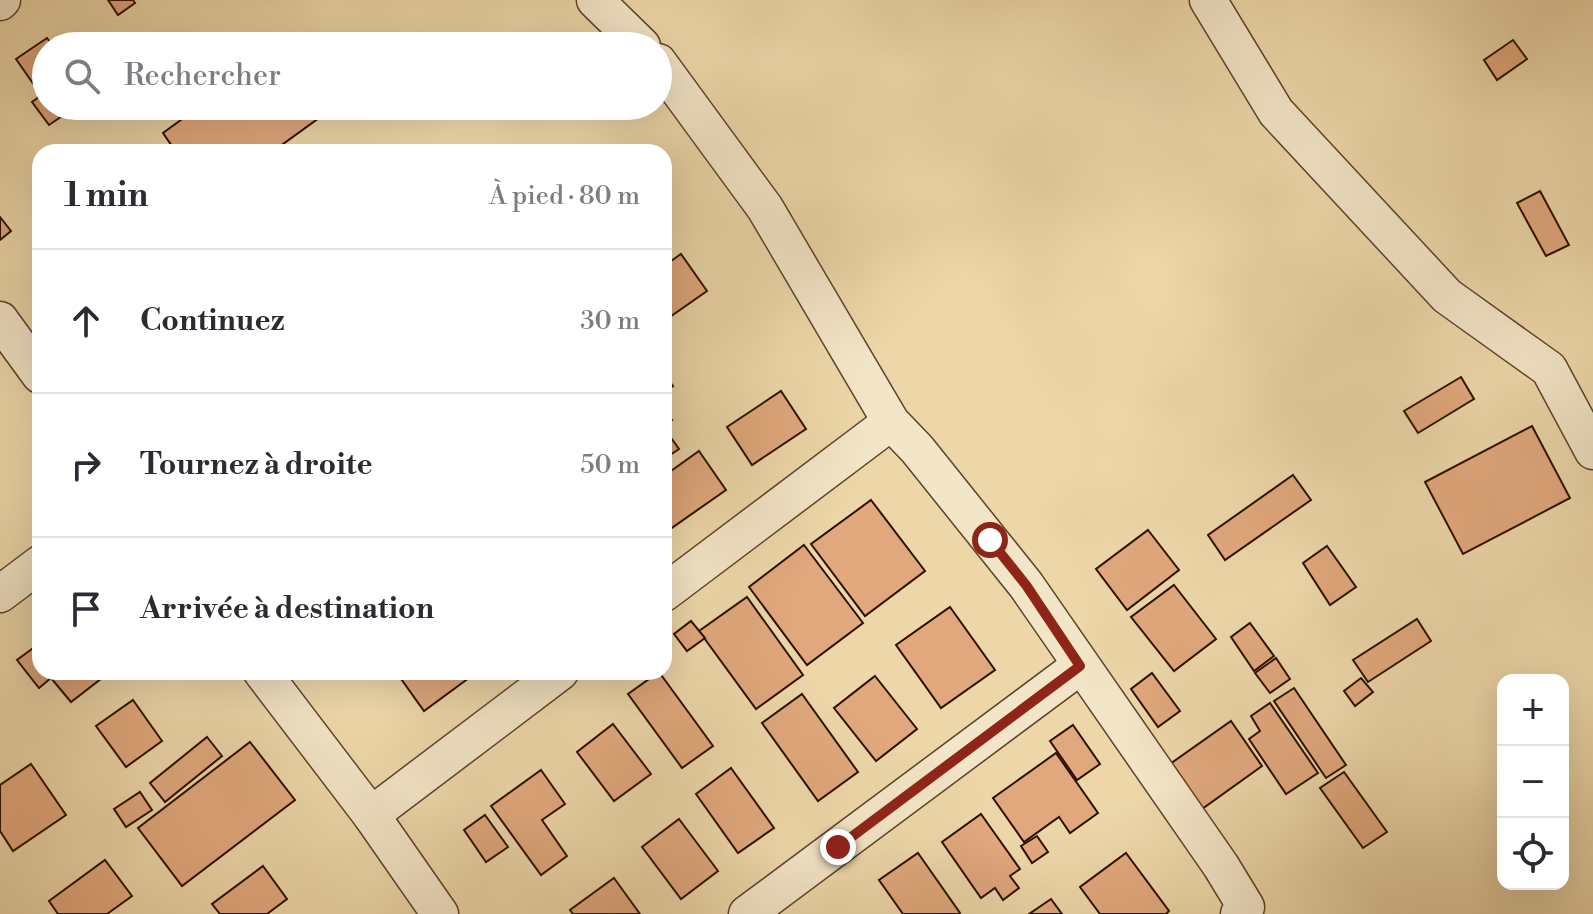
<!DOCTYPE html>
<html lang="fr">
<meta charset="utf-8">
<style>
:root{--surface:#fff;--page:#f2f2f3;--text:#2b2b33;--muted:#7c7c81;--line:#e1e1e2}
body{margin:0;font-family:"Libre Bodoni",serif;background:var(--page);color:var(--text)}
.controls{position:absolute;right:24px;bottom:24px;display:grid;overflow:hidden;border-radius:16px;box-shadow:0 8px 32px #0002}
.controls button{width:72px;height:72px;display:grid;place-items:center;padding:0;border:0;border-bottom:2px solid var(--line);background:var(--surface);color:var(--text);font:40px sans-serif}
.stop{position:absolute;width:24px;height:24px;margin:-18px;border:6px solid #8f2418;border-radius:50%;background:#fff}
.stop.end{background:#8f2418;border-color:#fff;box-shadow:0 2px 8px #0008}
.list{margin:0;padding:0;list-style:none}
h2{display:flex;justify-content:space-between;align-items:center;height:104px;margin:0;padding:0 32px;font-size:34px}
h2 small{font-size:26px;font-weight:400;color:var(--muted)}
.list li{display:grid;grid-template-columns:52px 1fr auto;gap:24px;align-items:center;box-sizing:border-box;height:144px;padding:0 32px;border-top:2px solid var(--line)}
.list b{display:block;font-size:30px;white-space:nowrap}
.list em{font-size:26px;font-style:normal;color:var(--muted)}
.icon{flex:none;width:44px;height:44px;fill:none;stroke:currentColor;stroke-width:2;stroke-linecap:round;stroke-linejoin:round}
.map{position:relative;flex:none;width:1593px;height:914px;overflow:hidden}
.search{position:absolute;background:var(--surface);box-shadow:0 8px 32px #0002;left:32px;top:32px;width:640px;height:88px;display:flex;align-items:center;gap:20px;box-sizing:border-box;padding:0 28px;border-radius:44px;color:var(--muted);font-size:30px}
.panel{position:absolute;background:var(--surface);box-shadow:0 8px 32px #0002;left:32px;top:144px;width:640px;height:536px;border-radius:24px}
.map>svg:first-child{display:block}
.building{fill:#e1a87d;stroke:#2b0f00;stroke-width:2}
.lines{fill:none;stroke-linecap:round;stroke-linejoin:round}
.street-casing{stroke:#5c412a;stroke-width:39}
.street{stroke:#f3e5c7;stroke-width:36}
.route{stroke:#8f2418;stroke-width:10}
</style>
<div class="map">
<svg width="1593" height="914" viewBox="0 0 1593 914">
<rect width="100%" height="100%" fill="#edd7a9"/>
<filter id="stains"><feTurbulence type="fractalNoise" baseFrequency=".0025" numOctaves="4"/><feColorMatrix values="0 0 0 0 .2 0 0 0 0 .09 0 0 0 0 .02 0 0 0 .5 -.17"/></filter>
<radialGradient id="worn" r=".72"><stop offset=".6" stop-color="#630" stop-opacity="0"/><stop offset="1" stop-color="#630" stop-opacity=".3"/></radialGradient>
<g class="building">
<polygon points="108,0 133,0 135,3 118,15"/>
<polygon points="47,38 53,46 46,46 46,87 39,92 16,59"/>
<polygon points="1513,40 1527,59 1497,80 1484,60"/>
<polygon points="46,92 46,106 77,106 49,125 32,102"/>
<polygon points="200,106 327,106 330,110 272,152 176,152 163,133"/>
<polygon points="1540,191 1569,245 1546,256 1517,203"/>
<polygon points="0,217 11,231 0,240"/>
<polygon points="681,254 707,291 664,321 664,266"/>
<polygon points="664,374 673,386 664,393"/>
<polygon points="1461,377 1474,399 1418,433 1404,411"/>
<polygon points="781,391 806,429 752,465 727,427"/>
<polygon points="664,408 672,420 664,424"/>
<polygon points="1532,426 1570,498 1463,554 1425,482"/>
<polygon points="664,428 679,449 664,459"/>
<polygon points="699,451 726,490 666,532 664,529 664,476"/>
<polygon points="1293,475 1311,500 1225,560 1208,535"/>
<polygon points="871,500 925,571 865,616 811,544"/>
<polygon points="1148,530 1179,570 1127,610 1096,569"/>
<polygon points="804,545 863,623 807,665 749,587"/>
<polygon points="1327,546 1356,587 1330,605 1303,563"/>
<polygon points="1174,585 1216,639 1174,671 1131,617"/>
<polygon points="747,597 803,675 756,709 699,631"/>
<polygon points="950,607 995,670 941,708 896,645"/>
<polygon points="1417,619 1431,641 1368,682 1353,660"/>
<polygon points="691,621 705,638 687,651 674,634"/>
<polygon points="1250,623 1274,656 1254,671 1231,637"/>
<polygon points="40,643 40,672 97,672 102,678 71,702 51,678 39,688 17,660"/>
<polygon points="1276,658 1290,679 1270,693 1255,673"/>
<polygon points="404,672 477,672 424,711 399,676"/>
<polygon points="659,672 713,746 682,768 628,694"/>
<polygon points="1152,673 1180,711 1158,727 1131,689"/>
<polygon points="875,676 917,729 876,761 834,708"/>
<polygon points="1361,678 1373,692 1355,706 1344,691"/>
<polygon points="1294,688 1346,765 1326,778 1274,701"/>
<polygon points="802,694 858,772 818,801 762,723"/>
<polygon points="133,700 162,741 126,767 96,726"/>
<polygon points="1270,703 1318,773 1286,794 1249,739 1260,731 1251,716"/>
<polygon points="1231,721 1262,766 1202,809 1170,764"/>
<polygon points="613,724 651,774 614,801 577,752"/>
<polygon points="1073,725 1100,764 1077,780 1050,741"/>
<polygon points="207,737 222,756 165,802 150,783"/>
<polygon points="250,742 295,800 182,886 138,828"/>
<polygon points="1056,753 1098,813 1070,833 1059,817 1024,842 993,798"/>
<polygon points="31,764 66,815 13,851 0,831 0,785"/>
<polygon points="731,768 774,828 738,853 696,794"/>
<polygon points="541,770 565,804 542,820 567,856 541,875 491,806"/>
<polygon points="1344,772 1387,832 1363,848 1320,788"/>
<polygon points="140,792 152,810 126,827 114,809"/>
<polygon points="981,814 1020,869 1010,876 1019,888 1003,900 995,888 981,898 942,842"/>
<polygon points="485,815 508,847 486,862 464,830"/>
<polygon points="679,819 718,871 681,899 642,847"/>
<polygon points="1037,836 1048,852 1032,863 1021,846"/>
<polygon points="918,853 960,913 959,914 903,914 879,880"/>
<polygon points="1126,853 1169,911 1166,914 1100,914 1080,887"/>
<polygon points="105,860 132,896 107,914 58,914 49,901"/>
<polygon points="263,866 287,899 267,914 220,914 212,904"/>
<polygon points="614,878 640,914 573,914 570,910"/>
<polygon points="1051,899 1062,914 1029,914"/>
</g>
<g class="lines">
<defs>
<g id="street">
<polyline points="595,0 642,46"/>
<polyline points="1208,0 1276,112 1447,296 1549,369 1593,451"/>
<polyline points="0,2 2,0"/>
<polyline points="658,62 765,208 891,422 917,449 1026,585 1221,866 1246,907 1239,914"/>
<polyline points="0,320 40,375"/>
<polyline points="664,593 891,422"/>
<polyline points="0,594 40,564"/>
<polyline points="262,672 371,815 440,914"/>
<polyline points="371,815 560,672"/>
<polyline points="747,914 1080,666"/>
</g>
</defs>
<use href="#street" class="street-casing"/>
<use href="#street" class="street"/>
</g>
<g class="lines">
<polyline class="route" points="838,847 1080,666 1026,585 990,540"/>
</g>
<rect width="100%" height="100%" filter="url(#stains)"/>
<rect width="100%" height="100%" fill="url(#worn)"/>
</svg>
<div class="controls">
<button>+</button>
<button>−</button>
<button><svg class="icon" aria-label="locate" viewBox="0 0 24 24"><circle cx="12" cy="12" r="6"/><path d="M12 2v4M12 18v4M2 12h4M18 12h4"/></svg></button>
</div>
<div class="stop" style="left:990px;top:540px"></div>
<div class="stop end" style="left:838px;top:847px"></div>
<div class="search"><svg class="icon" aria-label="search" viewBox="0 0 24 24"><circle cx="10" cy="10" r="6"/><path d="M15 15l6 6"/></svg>Rechercher</div>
<section class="panel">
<h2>1 min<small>À pied · 80 m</small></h2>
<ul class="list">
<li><svg class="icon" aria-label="ahead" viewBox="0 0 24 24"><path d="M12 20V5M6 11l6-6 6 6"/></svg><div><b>Continuez</b></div><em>30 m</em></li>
<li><svg class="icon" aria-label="right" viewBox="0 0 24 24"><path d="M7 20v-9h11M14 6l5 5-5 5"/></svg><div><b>Tournez à droite</b></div><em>50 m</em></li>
<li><svg class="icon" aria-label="arrive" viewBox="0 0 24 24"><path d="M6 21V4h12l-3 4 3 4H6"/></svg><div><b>Arrivée à destination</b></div></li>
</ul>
</section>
</div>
